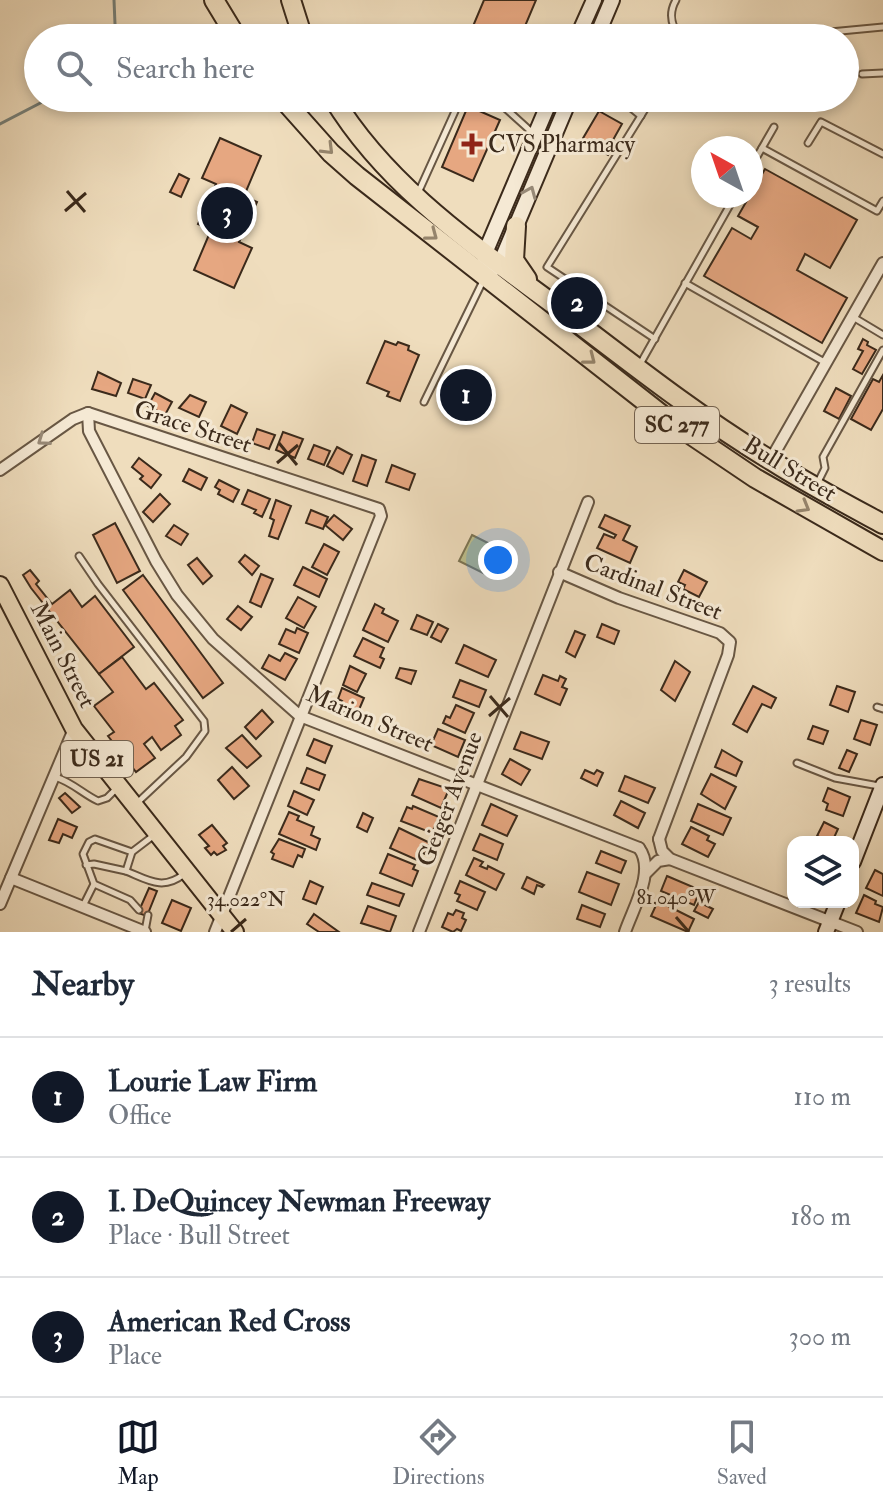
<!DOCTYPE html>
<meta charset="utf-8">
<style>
:root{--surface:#fff;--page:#f2f2f3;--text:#1f2937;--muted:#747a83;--line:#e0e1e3;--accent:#111827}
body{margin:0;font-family:"IM FELL Double Pica",serif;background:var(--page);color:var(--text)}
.controls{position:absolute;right:24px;bottom:24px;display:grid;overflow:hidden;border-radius:16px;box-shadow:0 4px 12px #0003}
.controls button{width:72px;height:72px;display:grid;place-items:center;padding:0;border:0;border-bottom:2px solid var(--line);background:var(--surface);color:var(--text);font:40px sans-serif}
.compass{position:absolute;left:691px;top:136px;width:72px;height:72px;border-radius:50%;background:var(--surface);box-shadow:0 4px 12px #0003;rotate:320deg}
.you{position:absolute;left:498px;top:560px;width:28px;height:28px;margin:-20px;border:6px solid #fff;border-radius:50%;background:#1a73e8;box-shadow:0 0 0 12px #1a73e833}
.badge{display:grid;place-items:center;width:52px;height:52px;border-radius:50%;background:var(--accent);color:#fff;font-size:26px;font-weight:700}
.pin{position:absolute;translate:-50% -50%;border:4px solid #fff;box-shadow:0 2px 8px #0006}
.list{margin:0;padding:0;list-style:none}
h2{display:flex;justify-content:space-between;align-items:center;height:104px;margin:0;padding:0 32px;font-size:34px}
h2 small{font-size:26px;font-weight:400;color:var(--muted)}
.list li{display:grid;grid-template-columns:52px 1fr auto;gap:24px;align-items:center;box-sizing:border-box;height:120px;padding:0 32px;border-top:2px solid var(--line)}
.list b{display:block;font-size:30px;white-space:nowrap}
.list p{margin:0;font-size:26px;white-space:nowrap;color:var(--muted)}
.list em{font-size:26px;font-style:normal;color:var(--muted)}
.icon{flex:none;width:44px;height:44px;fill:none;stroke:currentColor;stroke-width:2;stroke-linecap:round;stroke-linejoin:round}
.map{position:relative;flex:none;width:883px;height:932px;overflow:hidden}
.search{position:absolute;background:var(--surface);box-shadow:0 4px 12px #0003;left:24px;right:24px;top:24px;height:88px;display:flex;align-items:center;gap:20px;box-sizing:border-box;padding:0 28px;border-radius:44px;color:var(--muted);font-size:30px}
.sheet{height:464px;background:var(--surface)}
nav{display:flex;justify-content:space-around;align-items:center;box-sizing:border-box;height:112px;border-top:2px solid var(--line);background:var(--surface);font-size:22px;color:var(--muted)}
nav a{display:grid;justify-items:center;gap:4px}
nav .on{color:var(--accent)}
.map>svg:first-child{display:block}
.green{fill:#bec08e;stroke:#7c7554;stroke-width:2}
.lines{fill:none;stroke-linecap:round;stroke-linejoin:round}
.stream{stroke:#75807a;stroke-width:3}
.building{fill:#e6a781;stroke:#3b2a1b;stroke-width:2}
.lane-casing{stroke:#685744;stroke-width:9}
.street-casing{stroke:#685744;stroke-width:14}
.secondary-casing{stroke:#3b2a1b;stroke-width:18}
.primary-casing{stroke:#3b2a1b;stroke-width:20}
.highway-casing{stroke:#3b2a1b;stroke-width:22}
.lane{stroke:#f5e9d4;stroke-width:5}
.street{stroke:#f5e9d4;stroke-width:10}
.secondary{stroke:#f5e9d4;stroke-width:14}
.primary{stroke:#efddbd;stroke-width:16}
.highway{stroke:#efddbd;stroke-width:18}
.oneway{stroke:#95846c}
.oneway2{stroke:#988a78}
.ticks{fill:none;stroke:#3b2a1b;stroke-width:3}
.poi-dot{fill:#8f2418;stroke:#f5e9d4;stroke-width:3}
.labels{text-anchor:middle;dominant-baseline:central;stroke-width:6;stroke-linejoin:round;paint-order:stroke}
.shield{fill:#f5e9d4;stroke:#736352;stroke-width:2}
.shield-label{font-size:22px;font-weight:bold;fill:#3b2a1b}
.poi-label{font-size:24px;fill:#3b2a1b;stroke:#f5e9d4;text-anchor:start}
.street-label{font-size:24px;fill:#3b2a1b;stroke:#f5e9d4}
.ticks-label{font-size:20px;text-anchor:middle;fill:#3b2a1b;stroke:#f5e9d4;stroke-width:6;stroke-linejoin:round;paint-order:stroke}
</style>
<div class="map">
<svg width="883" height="932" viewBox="0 0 883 932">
<rect width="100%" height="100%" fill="#efddbd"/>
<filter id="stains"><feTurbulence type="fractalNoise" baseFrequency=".0025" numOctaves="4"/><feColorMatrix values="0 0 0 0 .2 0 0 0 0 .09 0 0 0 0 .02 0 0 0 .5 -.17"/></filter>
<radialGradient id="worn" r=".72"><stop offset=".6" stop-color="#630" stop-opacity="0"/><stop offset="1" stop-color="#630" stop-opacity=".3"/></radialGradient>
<polygon class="green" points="472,535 504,551 491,577 459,561"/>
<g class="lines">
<g class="stream">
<polyline points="114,0 115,24 119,38"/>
<polyline points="162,38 186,26"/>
<polyline points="0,124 50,98"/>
</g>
</g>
<g class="building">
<polygon points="484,0 536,0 520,38 468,38"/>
<polygon points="468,106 500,120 473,181 442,167"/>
<polygon points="599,111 622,124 613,140 616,142 608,155 582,140"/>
<polygon points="220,138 261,156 244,196 257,202 239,242 252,248 234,288 194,270 211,230 198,224 216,184 202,178"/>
<polygon points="765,169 857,220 830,268 805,254 797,270 847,298 822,343 704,276 732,228 751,239 758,227 738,216"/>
<polygon points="179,174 189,179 181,197 170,192"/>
<polygon points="863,339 868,342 867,345 876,350 862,374 853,369 863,351 858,349"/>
<polygon points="385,341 396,345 398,342 409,346 408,350 419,355 400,401 387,396 389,392 367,383"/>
<polygon points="471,368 484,374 461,422 448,416"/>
<polygon points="98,372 121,383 116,396 92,389"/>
<polygon points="883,375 883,409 871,430 851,419 873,379 879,382"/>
<polygon points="133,379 151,385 145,399 128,393"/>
<polygon points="836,388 851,396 839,419 824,411"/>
<polygon points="155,393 172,402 165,415 148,406"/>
<polygon points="190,395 206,402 199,417 179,408"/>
<polygon points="231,405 247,413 237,434 221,426"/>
<polygon points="257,429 275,435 269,449 252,443"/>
<polygon points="283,432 303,439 295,458 276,450"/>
<polygon points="314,445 330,451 324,465 308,459"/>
<polygon points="337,447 352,455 343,474 327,466"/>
<polygon points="362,455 376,460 367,486 353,481"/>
<polygon points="139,458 161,475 151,488 140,479 143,476 132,467"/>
<polygon points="392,465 415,474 409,490 386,482"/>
<polygon points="189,469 207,478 201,490 183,481"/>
<polygon points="219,480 239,490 233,502 218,494 220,490 215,487"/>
<polygon points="248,490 270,499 262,517 254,513 256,510 242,504"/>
<polygon points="160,494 170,504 153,522 143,512"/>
<polygon points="276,500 291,506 278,539 269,536 274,520 270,518"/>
<polygon points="311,510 328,517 323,529 306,523"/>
<polygon points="334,515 352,529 343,540 325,525"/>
<polygon points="605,515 630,526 623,540 637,547 630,563 597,548 604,534 614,538 616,535 599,527"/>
<polygon points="115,523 140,571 117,583 93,535"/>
<polygon points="174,525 188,534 181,545 166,536"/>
<polygon points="324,544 339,552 327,575 312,567"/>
<polygon points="245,555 259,566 252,575 239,562"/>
<polygon points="197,558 212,576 203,584 188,565"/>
<polygon points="303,567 327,579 319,597 294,585"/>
<polygon points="30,570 39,581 36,584 52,604 70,590 82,607 95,596 134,647 99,674 31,588 23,575"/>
<polygon points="684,570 707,582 699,597 683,589 685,585 678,582"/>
<polygon points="261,574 273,579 261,607 250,602"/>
<polygon points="143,575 223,683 203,698 123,590"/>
<polygon points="298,597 316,607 304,628 286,618"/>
<polygon points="375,604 384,609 382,613 398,621 388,642 363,630"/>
<polygon points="238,606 252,617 241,630 227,619"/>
<polygon points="417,615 433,622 427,635 411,629"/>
<polygon points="438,624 448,629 441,642 431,637"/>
<polygon points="602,624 619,631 614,644 597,637"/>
<polygon points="297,628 308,633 299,653 279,644 286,629 295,633"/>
<polygon points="575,631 585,635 575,657 566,652"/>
<polygon points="363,638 384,648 380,657 384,659 380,668 354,656"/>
<polygon points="464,645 496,660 488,677 456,663"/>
<polygon points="285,653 297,659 285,680 262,668 269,655 280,661"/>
<polygon points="122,657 146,689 154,683 183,720 175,726 181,735 161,750 152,737 144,744 155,758 136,772 108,736 114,732 94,706 113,692 99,674"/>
<polygon points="675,661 690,672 675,701 661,690"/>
<polygon points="350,666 366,674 357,692 343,685"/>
<polygon points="400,668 416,671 411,684 396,678"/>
<polygon points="543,675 558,681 560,676 566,679 562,687 567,689 560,705 535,694"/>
<polygon points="460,680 486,690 479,707 453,697"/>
<polygon points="753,686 776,698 771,708 762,704 747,732 733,724"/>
<polygon points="837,686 855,692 848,712 830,705"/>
<polygon points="342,688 364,698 358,712 369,717 366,723 338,709 342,701 338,699"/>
<polygon points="456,705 474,713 465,733 443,723 446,716 450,718"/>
<polygon points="262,710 273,722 256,739 245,727"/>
<polygon points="861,720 877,725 870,745 854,739"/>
<polygon points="813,726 828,731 823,744 808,739"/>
<polygon points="438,729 465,740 458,757 431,745"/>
<polygon points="521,732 549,742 542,759 514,749"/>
<polygon points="242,735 261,756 247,768 226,748"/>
<polygon points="314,739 332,746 325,763 307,755"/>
<polygon points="722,750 742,762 736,776 715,767"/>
<polygon points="847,750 857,754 849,772 839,768"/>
<polygon points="510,759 530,770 521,785 502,774"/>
<polygon points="232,767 249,786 234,799 218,780"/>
<polygon points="307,768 325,775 319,790 301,783"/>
<polygon points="585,770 594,774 597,770 603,773 597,786 581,778"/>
<polygon points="711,774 736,787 725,809 701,794"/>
<polygon points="625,776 655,788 648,803 619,791"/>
<polygon points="419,779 449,789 441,808 412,795"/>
<polygon points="828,788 850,797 843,816 826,810 828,804 823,801"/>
<polygon points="294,791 314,800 307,815 288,806"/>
<polygon points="65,793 80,807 72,813 59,798"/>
<polygon points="621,801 645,813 638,828 614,815"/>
<polygon points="491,804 517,816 507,836 482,825"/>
<polygon points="698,804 731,818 723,835 691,821"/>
<polygon points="413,806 439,817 432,833 401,821 407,807 412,809"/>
<polygon points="289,812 299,816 297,820 314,827 311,835 320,839 316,850 279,834"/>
<polygon points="363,813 373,818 367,832 357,827"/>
<polygon points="58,819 77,827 72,838 63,834 59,843 49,840"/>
<polygon points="824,822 838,829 832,842 817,836"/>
<polygon points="212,825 227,843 223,846 226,850 217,855 214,852 211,855 205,848 209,846 199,835"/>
<polygon points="691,827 709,836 707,840 715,844 708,857 682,844"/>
<polygon points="399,828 430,843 425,854 421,852 417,860 390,848"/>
<polygon points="480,834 503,844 497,860 473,850"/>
<polygon points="279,839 305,849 302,857 298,855 293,867 272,859 274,854 271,852"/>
<polygon points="601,851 626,861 621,873 596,863"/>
<polygon points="388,854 415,865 413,869 418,871 412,886 380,873"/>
<polygon points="474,858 483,862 480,866 487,869 488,866 504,874 496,890 466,875"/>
<polygon points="875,870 883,874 883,896 866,888"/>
<polygon points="587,872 619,884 611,905 579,892"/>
<polygon points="667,876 700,890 694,905 661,891"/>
<polygon points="527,877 544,885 542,887 537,885 534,894 522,888"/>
<polygon points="310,881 323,887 316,904 303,899"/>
<polygon points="460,881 485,892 477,910 457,901 460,895 455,893"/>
<polygon points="372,883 404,894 399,906 367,895"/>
<polygon points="149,888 157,891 147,916 138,913"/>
<polygon points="864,895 876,901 875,904 883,907 879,922 856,913"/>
<polygon points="172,900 191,908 181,931 162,923"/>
<polygon points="658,901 694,919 688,932 651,916"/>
<polygon points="699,902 713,909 708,918 694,911"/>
<polygon points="582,905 605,914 600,927 577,919"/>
<polygon points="368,906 396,916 390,932 361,923"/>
<polygon points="456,910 464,913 462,918 466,920 461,931 457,929 453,932 442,927 448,913 453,915"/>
<polygon points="314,914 339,932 319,932 307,924"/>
</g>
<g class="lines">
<defs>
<g id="lane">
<path d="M676,0c-8,14 -5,26 5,38"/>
<polyline points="767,38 883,27"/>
<polyline points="862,74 883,73"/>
<polyline points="494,98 535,135"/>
<polyline points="619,98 641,116"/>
<polyline points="652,98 547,267 655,339"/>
<polyline points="808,143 821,122 883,154"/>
<polyline points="762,148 877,211 883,201"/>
<polyline points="751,167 774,127"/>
<polyline points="418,193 461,98"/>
<polyline points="685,283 826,363"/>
<polyline points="853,317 883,335"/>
<polyline points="639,366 735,196"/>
<polyline points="424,402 483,281"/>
<polyline points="818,482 825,468 823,457 883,350"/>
<polyline points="79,556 98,584 204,721 205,731 186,757 137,803"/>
<polyline points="877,707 883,709"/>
<polyline points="797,763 835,778 879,786"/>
<path d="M55,777c17,5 28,17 43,24l9,-3 10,-10"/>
<polyline points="132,852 153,836"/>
<polyline points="86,865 94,864 126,871 132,852 95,839 89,842 83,854 94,884 130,900 139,910"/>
<path d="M126,871c22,9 37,20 58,3"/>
<polyline points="83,906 94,884"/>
<polyline points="145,931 148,915"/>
</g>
<g id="street">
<polyline points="88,413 89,431 156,561 177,595 213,639 300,716 639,848"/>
<polyline points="770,461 883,263"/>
<polyline points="0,470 73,419 88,413 379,509 381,516 215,932"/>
<polyline points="559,572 619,598 720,633 730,642 728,655 659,839"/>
<polyline points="659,839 662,851 670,859 857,932"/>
<polyline points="646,873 658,861 670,859"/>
<polyline points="11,878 145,932"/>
<polyline points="0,904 74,729"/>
<polyline points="419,932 588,502"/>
<path d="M625,932c8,-24 31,-61 14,-84"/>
</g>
<g id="secondary">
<polyline points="577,38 594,0"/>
<polyline points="596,38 612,0"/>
<polyline points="485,263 485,253 551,98"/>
<polyline points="492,270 500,264 570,98"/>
<polyline points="853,862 883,785"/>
<polyline points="826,932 838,902"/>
</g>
<polyline id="primary" points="0,585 74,729 235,932"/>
<g id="highway">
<polyline points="214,0 237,38"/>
<polyline points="291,0 303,38"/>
<polyline points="282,98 331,153 357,176 666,418 755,478 883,551"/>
<path d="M333,98c52,86 136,144 216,203 73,55 145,113 223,160 36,23 74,43 111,63"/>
<polyline points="516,226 514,260 527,279"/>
</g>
</defs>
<use href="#lane" class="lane-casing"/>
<use href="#street" class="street-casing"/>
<use href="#secondary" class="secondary-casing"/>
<use href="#primary" class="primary-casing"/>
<use href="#highway" class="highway-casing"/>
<use href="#lane" class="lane"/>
<use href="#street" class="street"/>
<use href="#secondary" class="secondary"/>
<use href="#primary" class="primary"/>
<use href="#highway" class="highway"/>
</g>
<defs><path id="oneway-chevron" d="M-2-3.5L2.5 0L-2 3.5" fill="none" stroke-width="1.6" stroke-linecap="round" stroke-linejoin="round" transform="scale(2)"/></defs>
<g class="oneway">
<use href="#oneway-chevron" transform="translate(328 149) rotate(45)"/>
<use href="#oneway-chevron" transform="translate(432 235) rotate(37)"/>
<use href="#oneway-chevron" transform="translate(590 359) rotate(38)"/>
<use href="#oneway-chevron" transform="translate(804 507) rotate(30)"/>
</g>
<g class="oneway2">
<use href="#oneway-chevron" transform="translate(530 192) rotate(-67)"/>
<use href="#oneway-chevron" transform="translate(43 440) rotate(145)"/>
</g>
<path class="ticks" d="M67,191l18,21M65,211l21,-18M279,443l18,22M277,463l21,-18M490,696l18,21M489,716l21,-18M676,917l13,15M231,932l15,-13"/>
<path class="poi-dot" d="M468 132h8v8h8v8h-8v8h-8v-8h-8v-8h8z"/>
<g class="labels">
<g class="shield">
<rect x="635" y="407" width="84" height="36" rx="6"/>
<rect x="61" y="741" width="72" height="36" rx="6"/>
</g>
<g class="shield-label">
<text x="677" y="425">SC 277</text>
<text x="97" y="759">US 21</text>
</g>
<g class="poi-label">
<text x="488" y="144">CVS Pharmacy</text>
</g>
<g class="street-label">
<text transform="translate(193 427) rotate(18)">Grace Street</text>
<text transform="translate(790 469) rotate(31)">Bull Street</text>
<text transform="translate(653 587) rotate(21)">Cardinal Street</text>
<text transform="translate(63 655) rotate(63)">Main Street</text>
<text transform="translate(370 719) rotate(23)">Marion Street</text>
<text transform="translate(450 799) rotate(-69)">Geiger Avenue</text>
</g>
</g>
<g class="ticks-label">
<text x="676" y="904">81.040°W</text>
<text x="246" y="906">34.022°N</text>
</g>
<rect width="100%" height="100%" filter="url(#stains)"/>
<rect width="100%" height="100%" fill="url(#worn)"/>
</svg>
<div class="controls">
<button><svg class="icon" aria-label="layers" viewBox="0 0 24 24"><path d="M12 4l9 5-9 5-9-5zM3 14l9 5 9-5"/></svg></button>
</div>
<svg class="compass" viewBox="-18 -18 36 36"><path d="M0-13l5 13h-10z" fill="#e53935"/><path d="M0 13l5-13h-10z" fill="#747a83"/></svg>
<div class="you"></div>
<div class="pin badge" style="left:466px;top:395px">1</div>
<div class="pin badge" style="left:577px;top:303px">2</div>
<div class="pin badge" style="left:227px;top:213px">3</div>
<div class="search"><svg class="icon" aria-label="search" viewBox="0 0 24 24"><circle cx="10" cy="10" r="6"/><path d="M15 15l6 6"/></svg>Search here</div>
</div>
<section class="sheet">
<h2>Nearby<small>3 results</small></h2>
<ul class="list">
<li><span class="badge">1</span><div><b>Lourie Law Firm</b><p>Office</p></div><em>110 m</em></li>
<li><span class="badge">2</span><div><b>I. DeQuincey Newman Freeway</b><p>Place · Bull Street</p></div><em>180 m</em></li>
<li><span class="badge">3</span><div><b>American Red Cross</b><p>Place</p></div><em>300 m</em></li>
</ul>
</section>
<nav>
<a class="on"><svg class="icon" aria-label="map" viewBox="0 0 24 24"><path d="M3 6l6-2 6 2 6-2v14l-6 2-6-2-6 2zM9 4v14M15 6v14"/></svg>Map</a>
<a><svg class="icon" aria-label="directions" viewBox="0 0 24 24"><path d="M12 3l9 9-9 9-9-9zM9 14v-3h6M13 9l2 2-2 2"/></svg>Directions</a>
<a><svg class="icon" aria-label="saved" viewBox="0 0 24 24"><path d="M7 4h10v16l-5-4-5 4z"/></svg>Saved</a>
</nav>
